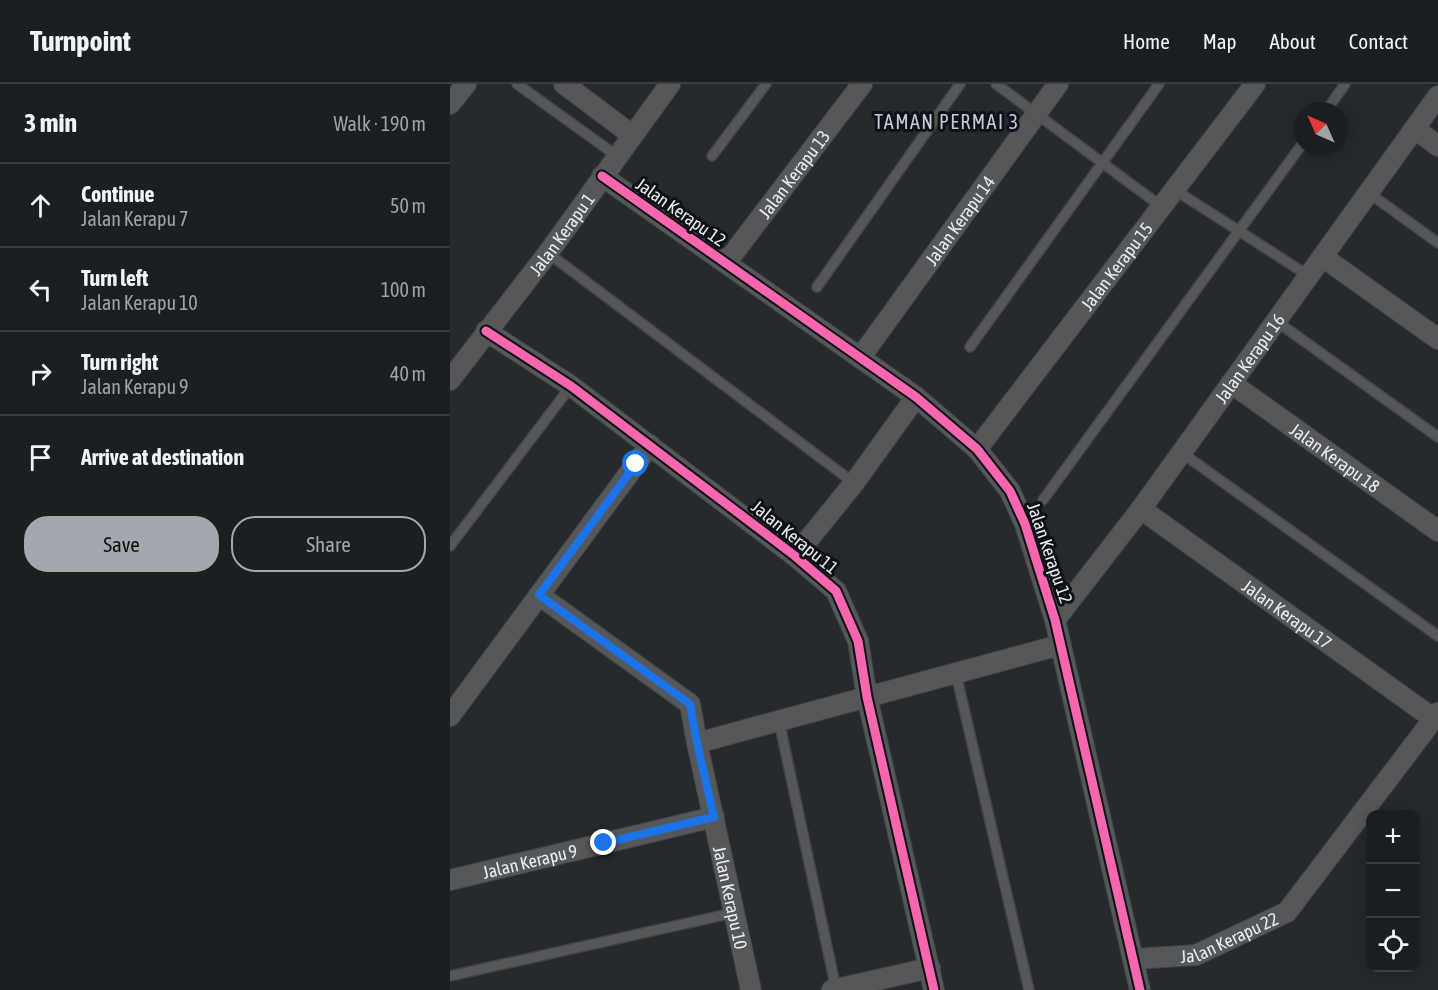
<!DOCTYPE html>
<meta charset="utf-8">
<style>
:root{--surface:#1c1f22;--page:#292c2f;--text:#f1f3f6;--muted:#a0a2a5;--line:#3a3d40;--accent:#a4a8ae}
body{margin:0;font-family:"Asap Condensed",sans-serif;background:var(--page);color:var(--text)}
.controls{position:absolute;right:18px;bottom:18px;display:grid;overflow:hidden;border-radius:12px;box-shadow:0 3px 15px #0003}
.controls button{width:54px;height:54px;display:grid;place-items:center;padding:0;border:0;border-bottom:2px solid var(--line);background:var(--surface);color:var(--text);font:30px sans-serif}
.compass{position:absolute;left:844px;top:18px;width:54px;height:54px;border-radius:50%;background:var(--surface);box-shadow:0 3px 15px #0003;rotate:315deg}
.stop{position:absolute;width:18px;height:18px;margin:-14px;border:4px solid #1a73e8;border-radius:50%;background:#fff}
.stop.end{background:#1a73e8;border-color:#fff;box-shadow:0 2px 6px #0008}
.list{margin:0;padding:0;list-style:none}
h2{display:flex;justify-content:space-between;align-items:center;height:78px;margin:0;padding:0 24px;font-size:26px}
h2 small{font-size:20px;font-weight:400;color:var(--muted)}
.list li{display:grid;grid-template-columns:39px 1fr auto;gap:18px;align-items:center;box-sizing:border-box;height:84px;padding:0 24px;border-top:2px solid var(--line)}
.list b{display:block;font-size:22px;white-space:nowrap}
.list p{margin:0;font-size:20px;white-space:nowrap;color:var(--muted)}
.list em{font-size:20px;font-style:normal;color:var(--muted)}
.actions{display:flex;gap:12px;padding:18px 24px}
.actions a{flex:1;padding:14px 0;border:2px solid var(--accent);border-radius:24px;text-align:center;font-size:21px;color:var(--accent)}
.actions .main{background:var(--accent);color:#111}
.icon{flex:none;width:33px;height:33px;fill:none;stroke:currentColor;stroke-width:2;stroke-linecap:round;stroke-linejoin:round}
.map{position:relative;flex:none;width:988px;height:906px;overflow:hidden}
header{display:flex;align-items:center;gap:36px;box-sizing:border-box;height:84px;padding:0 30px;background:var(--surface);border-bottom:2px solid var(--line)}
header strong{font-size:28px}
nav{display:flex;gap:33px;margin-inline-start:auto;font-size:21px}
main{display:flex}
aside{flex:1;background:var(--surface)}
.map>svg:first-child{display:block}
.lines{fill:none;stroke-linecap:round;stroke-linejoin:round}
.lane-casing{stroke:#424449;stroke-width:12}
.street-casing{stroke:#424449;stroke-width:22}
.lane{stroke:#565759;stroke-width:9}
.street{stroke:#565759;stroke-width:20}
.cycleway-casing{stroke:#0e1115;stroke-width:13}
.cycleway{stroke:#f766af;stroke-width:9}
.route{stroke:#1a73e8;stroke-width:8}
.labels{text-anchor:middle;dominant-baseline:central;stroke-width:6;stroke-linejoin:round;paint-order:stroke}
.street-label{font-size:18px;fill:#e8edf3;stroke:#0e1115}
.neighbourhood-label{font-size:20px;letter-spacing:1.5px;fill:#c2cad6;stroke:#0e1115}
</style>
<header>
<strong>Turnpoint</strong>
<nav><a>Home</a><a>Map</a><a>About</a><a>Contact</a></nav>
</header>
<main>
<aside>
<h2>3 min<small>Walk · 190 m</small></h2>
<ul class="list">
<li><svg class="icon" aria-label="ahead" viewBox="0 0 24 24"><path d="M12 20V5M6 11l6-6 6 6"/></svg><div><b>Continue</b><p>Jalan Kerapu 7</p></div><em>50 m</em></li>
<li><svg class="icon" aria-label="left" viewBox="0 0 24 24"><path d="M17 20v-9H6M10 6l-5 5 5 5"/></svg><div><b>Turn left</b><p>Jalan Kerapu 10</p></div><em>100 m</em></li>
<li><svg class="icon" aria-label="right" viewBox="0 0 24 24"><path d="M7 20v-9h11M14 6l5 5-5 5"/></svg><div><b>Turn right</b><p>Jalan Kerapu 9</p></div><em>40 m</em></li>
<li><svg class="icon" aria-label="arrive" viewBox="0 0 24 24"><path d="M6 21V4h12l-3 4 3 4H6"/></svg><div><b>Arrive at destination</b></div></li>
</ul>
<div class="actions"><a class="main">Save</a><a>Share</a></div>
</aside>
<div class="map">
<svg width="988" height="906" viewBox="0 0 988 906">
<rect width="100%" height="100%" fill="#26292e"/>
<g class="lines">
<defs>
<g id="lane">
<polyline points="67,0 167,72"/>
<polyline points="546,0 712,123"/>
<polyline points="876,27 895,0"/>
<polyline points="262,72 316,0"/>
<polyline points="725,106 859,192"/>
<polyline points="919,109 988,159"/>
<polyline points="98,169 404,399"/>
<polyline points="367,203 510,0"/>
<polyline points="826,237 988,353"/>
<polyline points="520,263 709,0"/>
<polyline points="732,369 988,552"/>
<polyline points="593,416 853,59"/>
<polyline points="0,462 121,302"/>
<polyline points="506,590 579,906"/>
<polyline points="329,637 386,905"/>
<polyline points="0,892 283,829"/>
</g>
<g id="street">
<polyline points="114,0 182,51"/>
<polyline points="0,20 16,0"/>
<polyline points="965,45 988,62"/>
<polyline points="152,92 466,313 527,365 560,407 575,440 605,536 690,906"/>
<polyline points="873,173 988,255"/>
<path id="s1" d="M276,179l136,-179"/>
<polyline points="36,247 121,302 345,472 386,507 408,557 417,613 484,906"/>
<path id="s2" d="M410,274l198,-274"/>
<path id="s3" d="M0,296l98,-127 122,-169"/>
<path id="s4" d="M781,299l207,148"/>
<path id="s5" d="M527,365l278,-365"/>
<path id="s6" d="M691,425l293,210"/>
<polyline points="345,472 404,399 466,313"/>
<path id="s7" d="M89,511l151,109 7,39 54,247"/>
<path id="s8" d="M605,536l86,-111 297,-413"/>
<polyline points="0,632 200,361"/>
<polyline points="247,659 610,561"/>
<path id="s9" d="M0,796l264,-63"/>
<path id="s10" d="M684,875l62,-4 91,-43 151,-199"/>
<polyline points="382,906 480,884"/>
</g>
</defs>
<use href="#lane" class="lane-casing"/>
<use href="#street" class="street-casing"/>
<use href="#lane" class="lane"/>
<use href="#street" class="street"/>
<defs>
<g id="cycleway">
<polyline points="152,92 466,313 527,365 560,407 575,440 605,536 690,906"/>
<polyline points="36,247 121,302 345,472 386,507 408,557 417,613 484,906"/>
</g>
</defs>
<use href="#cycleway" class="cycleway-casing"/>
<use href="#cycleway" class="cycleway"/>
</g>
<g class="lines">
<polyline class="route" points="154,759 264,733 247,659 240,620 89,511 186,380"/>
</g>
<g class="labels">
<g class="street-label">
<text stroke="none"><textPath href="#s1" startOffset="112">Jalan Kerapu 13</textPath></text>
<text transform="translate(231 128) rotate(35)">Jalan Kerapu 12</text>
<text stroke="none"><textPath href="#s2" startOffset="170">Jalan Kerapu 14</textPath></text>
<text stroke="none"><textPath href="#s3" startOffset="184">Jalan Kerapu 1</textPath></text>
<text stroke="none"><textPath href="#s5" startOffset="230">Jalan Kerapu 15</textPath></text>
<text stroke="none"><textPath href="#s8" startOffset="326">Jalan Kerapu 16</textPath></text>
<text stroke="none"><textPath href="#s4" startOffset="128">Jalan Kerapu 18</textPath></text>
<text transform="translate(345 453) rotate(39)">Jalan Kerapu 11</text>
<text transform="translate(600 469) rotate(71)">Jalan Kerapu 12</text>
<text stroke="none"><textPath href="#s6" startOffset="180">Jalan Kerapu 17</textPath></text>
<text stroke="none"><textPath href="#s9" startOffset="82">Jalan Kerapu 9</textPath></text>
<text stroke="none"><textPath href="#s7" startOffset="384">Jalan Kerapu 10</textPath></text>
<text stroke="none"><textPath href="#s10" startOffset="99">Jalan Kerapu 22</textPath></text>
</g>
<g class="neighbourhood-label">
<text x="497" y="37">TAMAN PERMAI 3</text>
</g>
</g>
</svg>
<div class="controls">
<button>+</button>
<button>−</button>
<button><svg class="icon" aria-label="locate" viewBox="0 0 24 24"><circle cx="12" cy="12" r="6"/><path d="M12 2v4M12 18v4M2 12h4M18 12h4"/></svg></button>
</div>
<svg class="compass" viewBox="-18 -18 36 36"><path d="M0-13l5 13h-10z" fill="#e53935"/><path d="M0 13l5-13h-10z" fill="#a0a2a5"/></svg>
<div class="stop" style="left:186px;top:380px"></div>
<div class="stop end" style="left:154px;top:759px"></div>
</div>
</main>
